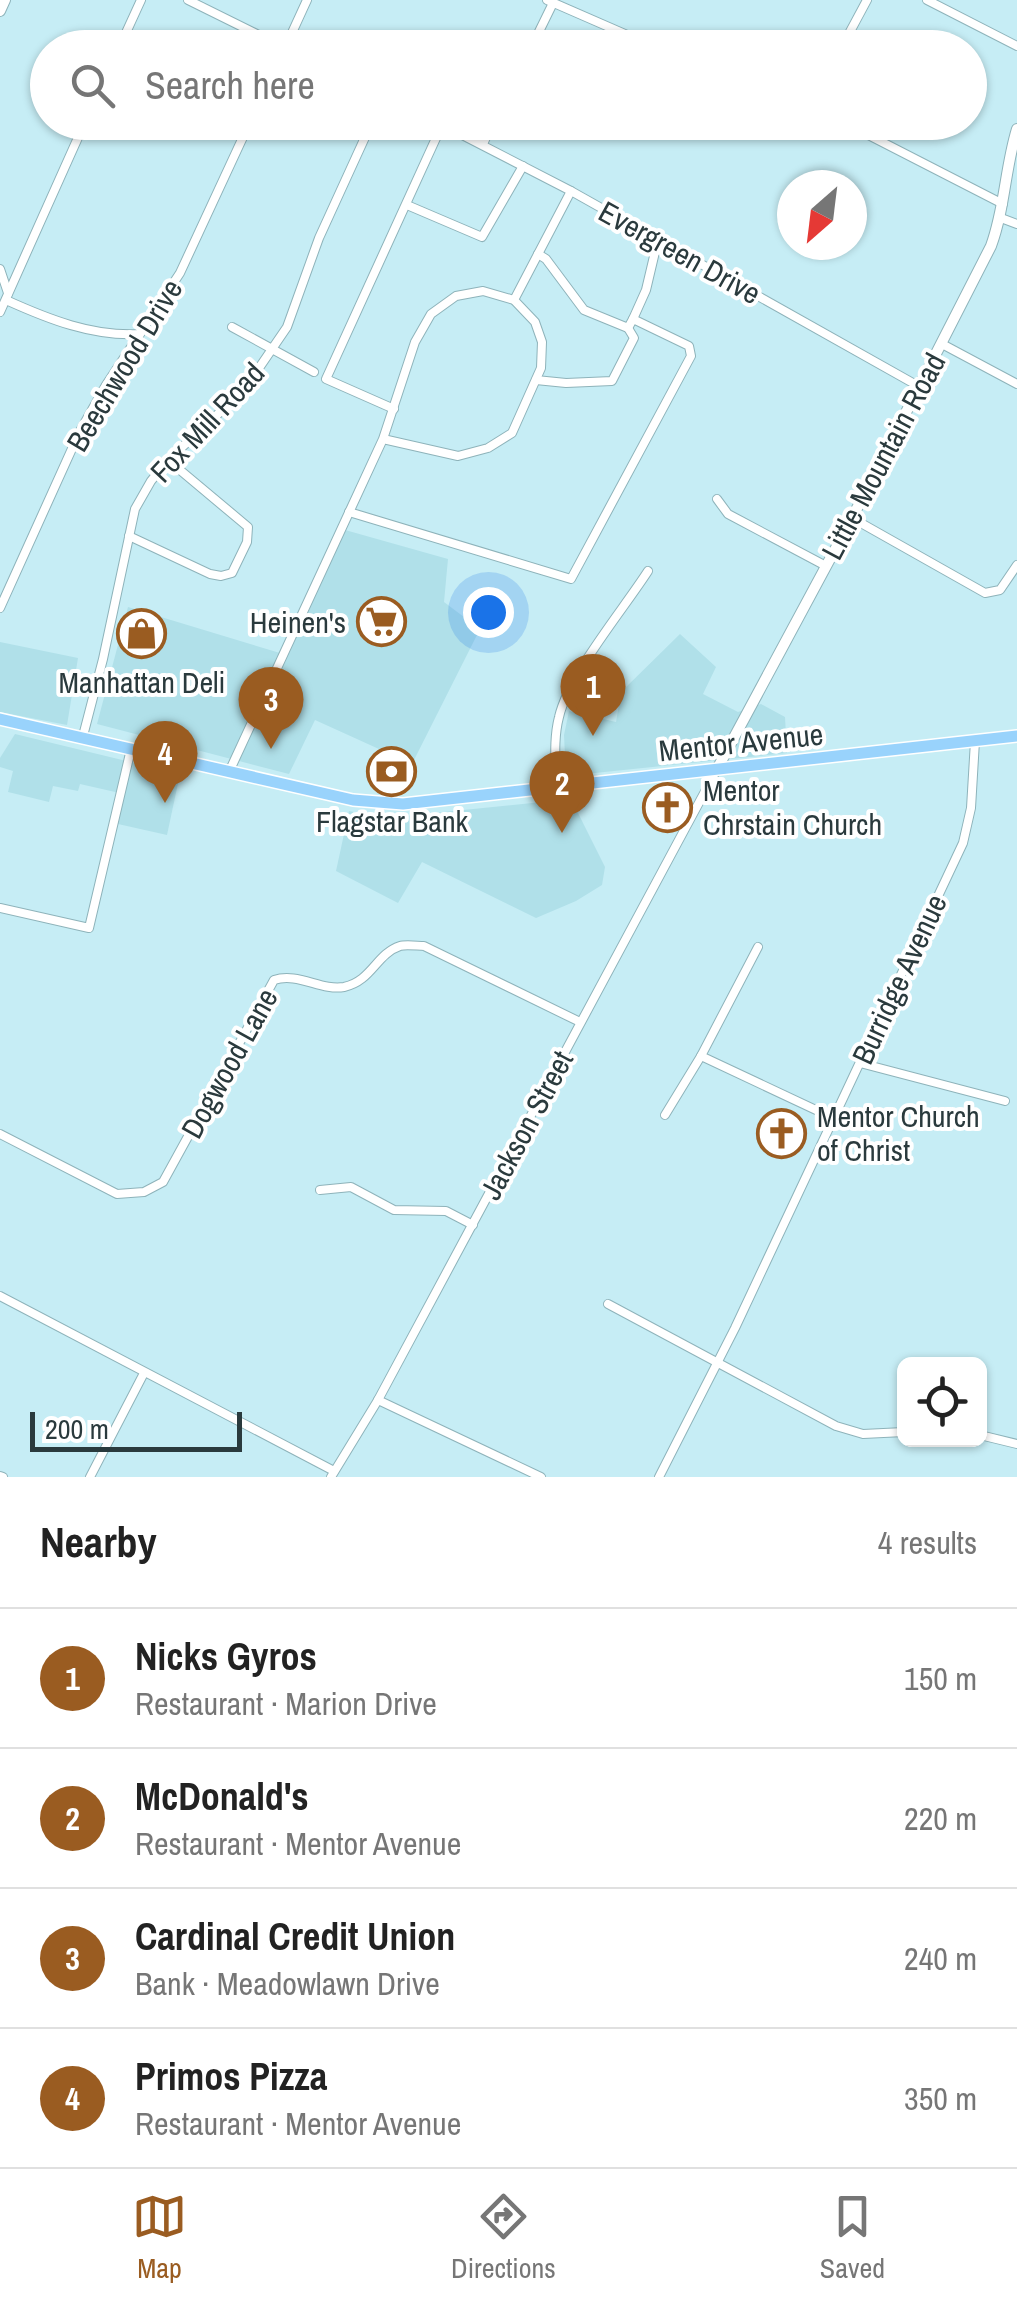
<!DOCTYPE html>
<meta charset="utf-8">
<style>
:root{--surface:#fff;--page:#f2f2f2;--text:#222;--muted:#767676;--line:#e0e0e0;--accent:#9a5c21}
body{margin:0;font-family:"Archivo Narrow",sans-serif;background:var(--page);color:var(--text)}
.controls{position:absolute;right:30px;bottom:30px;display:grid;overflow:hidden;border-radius:15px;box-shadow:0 2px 8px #0004}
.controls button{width:90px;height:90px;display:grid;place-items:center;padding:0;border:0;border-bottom:2px solid var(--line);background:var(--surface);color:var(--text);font:50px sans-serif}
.compass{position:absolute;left:777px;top:170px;width:90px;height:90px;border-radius:50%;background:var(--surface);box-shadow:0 2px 8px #0004;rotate:208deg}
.scale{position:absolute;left:30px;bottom:25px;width:212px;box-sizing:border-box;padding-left:10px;border:5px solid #2a3a3d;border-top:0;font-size:28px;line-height:35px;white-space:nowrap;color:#2a3a3d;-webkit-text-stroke:8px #fff;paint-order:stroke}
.you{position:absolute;left:488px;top:612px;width:35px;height:35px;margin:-25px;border:8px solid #fff;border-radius:50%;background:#1a73e8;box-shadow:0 0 0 15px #1a73e833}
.badge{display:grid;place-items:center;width:65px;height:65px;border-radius:50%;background:var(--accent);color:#fff;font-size:32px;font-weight:700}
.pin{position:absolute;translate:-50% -82px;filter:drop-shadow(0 2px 5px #0008)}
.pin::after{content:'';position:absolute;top:52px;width:35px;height:30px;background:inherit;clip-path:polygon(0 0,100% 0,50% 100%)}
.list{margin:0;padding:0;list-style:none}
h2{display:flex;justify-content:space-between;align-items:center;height:130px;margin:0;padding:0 40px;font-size:42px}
h2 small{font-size:32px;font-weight:400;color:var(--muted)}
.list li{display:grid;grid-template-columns:65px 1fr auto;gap:30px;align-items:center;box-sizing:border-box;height:140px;padding:0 40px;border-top:2px solid var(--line)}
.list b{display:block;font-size:38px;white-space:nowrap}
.list p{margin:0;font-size:32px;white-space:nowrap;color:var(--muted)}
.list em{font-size:32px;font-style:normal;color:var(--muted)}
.icon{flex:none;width:55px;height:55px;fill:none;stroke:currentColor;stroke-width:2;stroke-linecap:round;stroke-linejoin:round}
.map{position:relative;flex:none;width:1017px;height:1477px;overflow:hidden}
.search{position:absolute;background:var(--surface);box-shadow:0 2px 8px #0004;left:30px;right:30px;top:30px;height:110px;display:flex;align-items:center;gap:25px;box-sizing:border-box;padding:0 35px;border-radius:55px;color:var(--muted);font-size:38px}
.sheet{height:690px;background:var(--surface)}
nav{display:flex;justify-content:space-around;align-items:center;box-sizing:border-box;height:140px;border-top:2px solid var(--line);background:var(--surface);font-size:28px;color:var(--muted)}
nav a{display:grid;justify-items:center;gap:5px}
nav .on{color:var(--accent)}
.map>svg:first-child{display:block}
.built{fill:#b0e0e9}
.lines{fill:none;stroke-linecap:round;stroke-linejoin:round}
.street-casing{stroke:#8eb3ba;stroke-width:10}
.secondary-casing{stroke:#8eb3ba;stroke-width:12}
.primary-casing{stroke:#fff;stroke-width:14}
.street{stroke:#fff;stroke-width:8}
.secondary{stroke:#fff;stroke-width:10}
.primary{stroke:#99d3fc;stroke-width:11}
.labels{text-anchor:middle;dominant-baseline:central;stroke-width:8;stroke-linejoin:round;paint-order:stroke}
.street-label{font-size:30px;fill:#2a3a3d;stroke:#fff}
.poi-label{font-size:30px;fill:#2a3a3d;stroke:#fff}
</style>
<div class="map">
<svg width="1017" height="1477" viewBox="0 0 1017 1477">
<rect width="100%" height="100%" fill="#c6edf5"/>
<g class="built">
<polygon points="338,528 448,559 444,602 480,629 412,764 315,720 289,774 97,724 128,607 280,653"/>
<polygon points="680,634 716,667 703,694 738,712 761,704 785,717 787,753 566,776 564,735 569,711 616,722 621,692"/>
<polygon points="0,642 78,658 67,725 0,712"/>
<polygon points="15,734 180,774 167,835 118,824 124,794 80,784 78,791 53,786 49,802 8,792 13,771 0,767 0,758"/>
<polygon points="571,799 605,867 602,885 576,901 536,918 422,862 398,903 336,871 349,811 385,818"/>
</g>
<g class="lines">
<defs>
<g id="street">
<polyline points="188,0 285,48"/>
<polyline points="547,0 657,48"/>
<polyline points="927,0 1017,46"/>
<polyline points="845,41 867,0"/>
<polyline points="119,48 141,0"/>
<polyline points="285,48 307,0"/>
<polyline points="531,48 553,3"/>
<polyline points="437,122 571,191 920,387"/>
<polyline points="843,122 1003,204"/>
<polyline points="483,144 493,122"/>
<polyline points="407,205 482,237 523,166"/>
<polyline points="1001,218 1017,224"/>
<polyline points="0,269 8,293"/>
<path d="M6,300c42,19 87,37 134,34"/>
<polyline points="514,300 571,191"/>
<polyline points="0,312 85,122"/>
<polyline points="633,319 646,290 655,252 661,242"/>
<polyline points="232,327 314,372"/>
<polyline points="942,344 1017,384"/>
<polyline points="536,380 566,383 612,381 634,338 628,328"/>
<polyline points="394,409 326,379 442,125"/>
<polyline points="717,499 728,514 826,566"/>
<polyline points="349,512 571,579 691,356 689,346 633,319 628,328 584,310 546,259 538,254"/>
<polyline points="852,518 985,593 1000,590 1017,565"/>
<polyline points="129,536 210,574 221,576 232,573 247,542 248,527 168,460"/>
<polyline points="0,608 80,431 106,385 180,273 250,122"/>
<polyline points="83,736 103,659 135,509 151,481 168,460 244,390 287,327 319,238 372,122"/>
<polyline points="229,772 383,439 415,342 431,314 456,296 483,291 514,300 535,322 542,342 541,368 512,433 488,448 458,456 383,439"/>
<path d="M556,787c0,-23 -3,-47 3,-70 10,-43 64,-107 89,-146"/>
<polyline points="0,908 89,928 131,749"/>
<polyline points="701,1056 833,1118"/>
<polyline points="860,1063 1005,1101"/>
<polyline points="665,1115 701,1056 758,947"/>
<path d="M0,1134l117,60 27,-2 19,-10 111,-202c24,-8 47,11 70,7 28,-6 32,-33 56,-41 6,-2 18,0 24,0l156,76"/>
<polyline points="320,1190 351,1187 394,1210 446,1211 473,1225"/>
<polyline points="0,1296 334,1471"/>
<polyline points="608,1304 836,1426 863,1434 904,1432"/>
<polyline points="378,1400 541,1477"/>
<polyline points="980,1435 1017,1444"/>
<polyline points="0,1476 3,1477"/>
<polyline points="90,1477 144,1373"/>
<polyline points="331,1477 378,1400 716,771"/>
<polyline points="659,1477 735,1328 963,843 971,808 975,741"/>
</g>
<g id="secondary">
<polyline points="0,11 5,0"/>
<path d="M716,771l136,-253 139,-272c14,-38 14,-78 26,-117"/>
</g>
<polyline id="primary" points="0,719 353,800 403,804 1017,736"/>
</defs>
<use href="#street" class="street-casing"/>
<use href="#secondary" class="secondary-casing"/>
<use href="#primary" class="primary-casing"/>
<use href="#street" class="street"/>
<use href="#secondary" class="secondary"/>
<use href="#primary" class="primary"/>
</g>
<defs>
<symbol id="supermarket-ring" viewBox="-11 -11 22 22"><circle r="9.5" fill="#fff" stroke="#9a5c21" stroke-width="1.5"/><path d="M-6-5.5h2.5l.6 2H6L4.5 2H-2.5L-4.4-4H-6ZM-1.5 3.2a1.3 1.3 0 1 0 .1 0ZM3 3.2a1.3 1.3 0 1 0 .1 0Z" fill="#9a5c21"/></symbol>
<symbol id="shop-ring" viewBox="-11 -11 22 22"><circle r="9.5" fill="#fff" stroke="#9a5c21" stroke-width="1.5"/><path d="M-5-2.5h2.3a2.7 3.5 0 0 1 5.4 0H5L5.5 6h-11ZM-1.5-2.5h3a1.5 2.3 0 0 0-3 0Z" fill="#9a5c21"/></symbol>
<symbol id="bank-ring" viewBox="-11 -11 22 22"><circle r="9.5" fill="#fff" stroke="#9a5c21" stroke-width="1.5"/><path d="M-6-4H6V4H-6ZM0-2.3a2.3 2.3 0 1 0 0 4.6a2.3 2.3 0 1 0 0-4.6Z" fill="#9a5c21"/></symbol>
<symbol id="church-ring" viewBox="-11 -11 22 22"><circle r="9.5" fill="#fff" stroke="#9a5c21" stroke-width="1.5"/><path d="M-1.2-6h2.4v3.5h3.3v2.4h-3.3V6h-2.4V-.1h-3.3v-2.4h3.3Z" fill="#9a5c21"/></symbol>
</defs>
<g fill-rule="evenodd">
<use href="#supermarket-ring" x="354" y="594" width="55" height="55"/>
<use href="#shop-ring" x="114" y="606" width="55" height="55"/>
<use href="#bank-ring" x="364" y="744" width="55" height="55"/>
<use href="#church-ring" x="640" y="780" width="55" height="55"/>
<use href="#church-ring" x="754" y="1106" width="55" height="55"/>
</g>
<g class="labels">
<g class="street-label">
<text transform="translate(680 252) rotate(29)">Evergreen Drive</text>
<text transform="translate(124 365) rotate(-59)">Beechwood Drive</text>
<text transform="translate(207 422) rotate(-47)">Fox Mill Road</text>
<text transform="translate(883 456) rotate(-62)">Little Mountain Road</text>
<text transform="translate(741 742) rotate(-6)">Mentor Avenue</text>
<text transform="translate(899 979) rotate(-65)">Burridge Avenue</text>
<text transform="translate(229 1063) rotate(-61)">Dogwood Lane</text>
<text transform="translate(526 1125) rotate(-62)">Jackson Street</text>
</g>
<g class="poi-label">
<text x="346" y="622" text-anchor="end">Heinen's</text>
<text x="142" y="682">Manhattan Deli</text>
<text x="703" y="790" text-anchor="start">Mentor<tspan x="703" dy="34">Chrstain Church</tspan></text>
<text x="392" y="821">Flagstar Bank</text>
<text x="817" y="1116" text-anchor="start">Mentor Church<tspan x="817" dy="34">of Christ</tspan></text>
</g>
</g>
</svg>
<div class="controls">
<button><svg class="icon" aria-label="locate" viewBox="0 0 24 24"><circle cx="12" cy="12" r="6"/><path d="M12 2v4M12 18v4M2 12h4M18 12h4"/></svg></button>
</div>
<svg class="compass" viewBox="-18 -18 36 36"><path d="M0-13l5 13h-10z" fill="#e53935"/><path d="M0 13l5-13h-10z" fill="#767676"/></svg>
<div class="scale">200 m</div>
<div class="you"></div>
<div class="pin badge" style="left:593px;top:736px">1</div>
<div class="pin badge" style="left:562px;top:833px">2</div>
<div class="pin badge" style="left:271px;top:749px">3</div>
<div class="pin badge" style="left:165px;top:803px">4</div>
<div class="search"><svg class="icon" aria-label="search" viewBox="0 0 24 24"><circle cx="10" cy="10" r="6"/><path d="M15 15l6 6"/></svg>Search here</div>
</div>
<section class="sheet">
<h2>Nearby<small>4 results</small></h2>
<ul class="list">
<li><span class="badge">1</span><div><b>Nicks Gyros</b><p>Restaurant · Marion Drive</p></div><em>150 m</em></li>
<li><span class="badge">2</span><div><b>McDonald's</b><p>Restaurant · Mentor Avenue</p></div><em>220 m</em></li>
<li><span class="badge">3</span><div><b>Cardinal Credit Union</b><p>Bank · Meadowlawn Drive</p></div><em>240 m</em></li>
<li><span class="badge">4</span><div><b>Primos Pizza</b><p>Restaurant · Mentor Avenue</p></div><em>350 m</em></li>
</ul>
</section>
<nav>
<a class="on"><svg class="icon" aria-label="map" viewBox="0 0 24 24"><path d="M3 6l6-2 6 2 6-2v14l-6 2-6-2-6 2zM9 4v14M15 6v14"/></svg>Map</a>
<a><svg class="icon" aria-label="directions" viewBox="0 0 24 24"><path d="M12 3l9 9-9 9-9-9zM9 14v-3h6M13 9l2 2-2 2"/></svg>Directions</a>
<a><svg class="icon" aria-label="saved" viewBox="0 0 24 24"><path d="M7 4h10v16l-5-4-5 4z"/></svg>Saved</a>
</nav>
